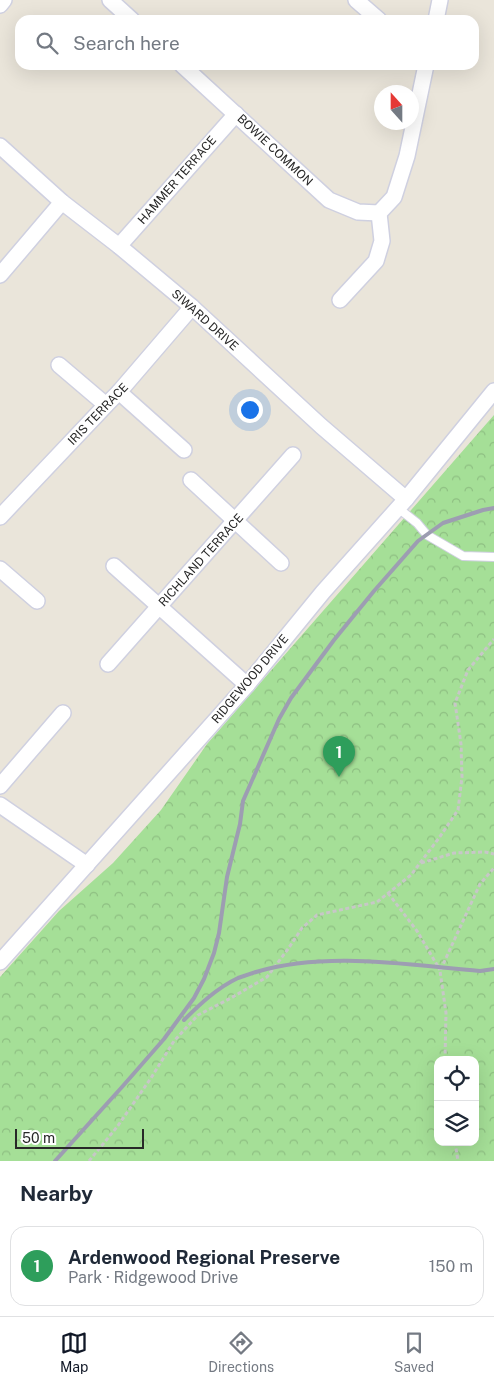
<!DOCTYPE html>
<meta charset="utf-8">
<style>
:root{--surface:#fff;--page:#f6f6f7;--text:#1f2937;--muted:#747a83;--line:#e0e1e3;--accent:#111827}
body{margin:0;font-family:"Public Sans",sans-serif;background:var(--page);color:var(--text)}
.controls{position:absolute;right:15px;bottom:15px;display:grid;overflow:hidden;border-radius:10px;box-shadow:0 5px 20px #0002}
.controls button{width:45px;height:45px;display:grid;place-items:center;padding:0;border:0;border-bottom:1px solid var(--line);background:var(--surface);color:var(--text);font:25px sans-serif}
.compass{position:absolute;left:374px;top:85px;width:45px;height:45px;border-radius:50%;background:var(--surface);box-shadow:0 5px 20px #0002;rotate:339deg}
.scale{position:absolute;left:15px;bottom:12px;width:129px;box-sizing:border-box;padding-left:5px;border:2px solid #282828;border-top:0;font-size:14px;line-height:18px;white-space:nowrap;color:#282828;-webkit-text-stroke:4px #fff;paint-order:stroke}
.you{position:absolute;left:249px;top:409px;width:18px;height:18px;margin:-12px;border:4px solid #fff;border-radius:50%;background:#1a73e8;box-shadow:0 0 0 8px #1a73e833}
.badge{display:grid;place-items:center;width:32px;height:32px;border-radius:50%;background:var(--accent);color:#fff;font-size:16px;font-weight:700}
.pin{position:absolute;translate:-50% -41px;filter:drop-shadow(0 1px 2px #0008)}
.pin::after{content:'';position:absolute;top:26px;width:18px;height:15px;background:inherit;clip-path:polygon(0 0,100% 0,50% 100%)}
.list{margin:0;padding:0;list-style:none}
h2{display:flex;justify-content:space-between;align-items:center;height:65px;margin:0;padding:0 20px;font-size:21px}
h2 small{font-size:16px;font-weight:400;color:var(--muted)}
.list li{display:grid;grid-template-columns:32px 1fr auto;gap:15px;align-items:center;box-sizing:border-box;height:80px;margin:0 10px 10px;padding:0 10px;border:1px solid var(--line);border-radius:15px}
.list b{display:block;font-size:19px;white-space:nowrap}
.list p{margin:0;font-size:16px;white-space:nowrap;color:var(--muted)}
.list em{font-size:16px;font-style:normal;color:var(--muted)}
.icon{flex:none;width:28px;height:28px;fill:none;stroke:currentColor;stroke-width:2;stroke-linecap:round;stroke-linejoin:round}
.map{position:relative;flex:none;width:494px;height:1161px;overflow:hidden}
.search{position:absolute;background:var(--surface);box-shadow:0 5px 20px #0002;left:15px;right:15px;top:15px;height:55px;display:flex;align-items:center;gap:12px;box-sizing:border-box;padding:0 18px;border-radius:15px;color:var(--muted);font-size:19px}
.sheet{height:155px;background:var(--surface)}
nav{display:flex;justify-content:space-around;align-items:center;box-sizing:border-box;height:70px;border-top:1px solid var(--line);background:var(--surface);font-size:14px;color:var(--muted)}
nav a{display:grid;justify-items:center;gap:2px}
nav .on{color:var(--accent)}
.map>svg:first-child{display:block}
.park{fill:url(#park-crowns);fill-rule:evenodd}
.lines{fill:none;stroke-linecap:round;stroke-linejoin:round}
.service-casing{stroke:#cfd0e0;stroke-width:10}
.minor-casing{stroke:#cfd0e0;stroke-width:18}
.path{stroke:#c7c7c7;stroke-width:3;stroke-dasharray:4 2.5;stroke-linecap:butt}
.service{stroke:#fff;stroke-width:8}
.minor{stroke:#fff;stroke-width:15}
.rail{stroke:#9d9db2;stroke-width:4}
.labels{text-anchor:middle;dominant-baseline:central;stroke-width:4;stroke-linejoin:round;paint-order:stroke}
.street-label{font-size:12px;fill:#282828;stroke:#fff}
</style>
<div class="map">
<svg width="494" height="1161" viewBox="0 0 494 1161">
<defs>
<pattern id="park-crowns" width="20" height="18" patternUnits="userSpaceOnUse" patternTransform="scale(1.25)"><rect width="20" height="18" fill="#a5df97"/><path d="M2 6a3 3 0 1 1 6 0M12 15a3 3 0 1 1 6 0" fill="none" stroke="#8ebf82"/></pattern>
</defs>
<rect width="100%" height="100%" fill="#eae5da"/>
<path class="park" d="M494,415v746h-494v-184l59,-66 54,-48 48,-53 46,-66zM438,1060h37v82h-37z"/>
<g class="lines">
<defs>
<polyline id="service" points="398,508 417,523 427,535 463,556 494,557"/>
<g id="minor">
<polyline points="110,0 132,20"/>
<polyline points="356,0 379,20"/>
<polyline points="0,5 4,0"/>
<polyline points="436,20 440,0"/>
<polyline points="182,65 329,200 358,212 379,213"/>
<polyline points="0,146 62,202 119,246 192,307 321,426 406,499"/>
<polyline points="119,246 236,114"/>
<polyline points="0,275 62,202"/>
<polyline points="340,300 376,261 382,241 379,213 394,197 407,156 426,65"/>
<polyline points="59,365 106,405"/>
<polyline points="119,392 184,450"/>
<polyline points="191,480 281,563"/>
<polyline points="0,517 106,405 119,392 192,307"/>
<polyline points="114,566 247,685"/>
<polyline points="0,569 37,601"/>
<polyline points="108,664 293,455"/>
<polyline points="0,786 63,713"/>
<polyline points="0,805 87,865"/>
<polyline points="0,962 247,685 323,592 406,499 494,391"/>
</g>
</defs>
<use href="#service" class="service-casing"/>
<use href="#minor" class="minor-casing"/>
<g class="path">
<polyline points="421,863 454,853 485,852 494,854"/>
<polyline points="388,893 417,931 440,970"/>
<polyline points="445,1060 446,1013 440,971 480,884 494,868"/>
<polyline points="455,1142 458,1161"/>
<polyline points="89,1161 117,1127 151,1078 174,1041 198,1015 231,998 267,977 288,949 302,928 317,915 377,902 411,875 420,863 439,838 458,810 462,777 461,744 455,703 468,670 494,639"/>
</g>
<use href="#service" class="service"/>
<use href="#minor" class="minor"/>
<g class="rail">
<path d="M184,1020c16,-16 33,-32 54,-42 6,-2 12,-4 18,-6 71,-21 151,-7 224,-1l14,-2"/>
<polyline points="55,1161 122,1087 164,1039 194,998 204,979 214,953 219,933 227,877 240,824 243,801 279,719 291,698 334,640 374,591 418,541 443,523 483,510 494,508"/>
</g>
</g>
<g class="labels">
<g class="street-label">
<text transform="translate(275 150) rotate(43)">BOWIE COMMON</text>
<text transform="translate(177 180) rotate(-49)">HAMMER TERRACE</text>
<text transform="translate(205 320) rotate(42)">SIWARD DRIVE</text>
<text transform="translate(98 414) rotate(-46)">IRIS TERRACE</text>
<text transform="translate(201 560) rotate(-48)">RICHLAND TERRACE</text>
<text transform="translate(250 679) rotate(-50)">RIDGEWOOD DRIVE</text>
</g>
</g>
</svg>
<div class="controls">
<button><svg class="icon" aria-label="locate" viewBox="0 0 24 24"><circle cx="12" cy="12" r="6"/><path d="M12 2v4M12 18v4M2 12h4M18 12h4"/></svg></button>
<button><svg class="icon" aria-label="layers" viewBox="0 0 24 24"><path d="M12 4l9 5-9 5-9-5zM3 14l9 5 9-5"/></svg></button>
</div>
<svg class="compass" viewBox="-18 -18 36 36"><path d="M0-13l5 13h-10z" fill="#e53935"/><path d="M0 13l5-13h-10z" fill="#747a83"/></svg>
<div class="scale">50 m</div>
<div class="you"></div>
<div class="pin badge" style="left:339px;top:777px;background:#2e9e5b">1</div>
<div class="search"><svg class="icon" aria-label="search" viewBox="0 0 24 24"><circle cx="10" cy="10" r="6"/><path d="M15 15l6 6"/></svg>Search here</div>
</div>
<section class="sheet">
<h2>Nearby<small></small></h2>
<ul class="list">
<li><span class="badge" style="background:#2e9e5b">1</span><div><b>Ardenwood Regional Preserve</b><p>Park · Ridgewood Drive</p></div><em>150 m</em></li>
</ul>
</section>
<nav>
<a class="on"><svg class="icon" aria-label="map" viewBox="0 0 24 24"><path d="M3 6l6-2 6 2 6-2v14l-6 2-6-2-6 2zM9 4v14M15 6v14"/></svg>Map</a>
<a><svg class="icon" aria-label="directions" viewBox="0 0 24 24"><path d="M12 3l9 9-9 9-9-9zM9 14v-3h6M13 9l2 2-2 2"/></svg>Directions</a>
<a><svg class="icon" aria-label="saved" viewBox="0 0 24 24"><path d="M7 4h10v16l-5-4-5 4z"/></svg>Saved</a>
</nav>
